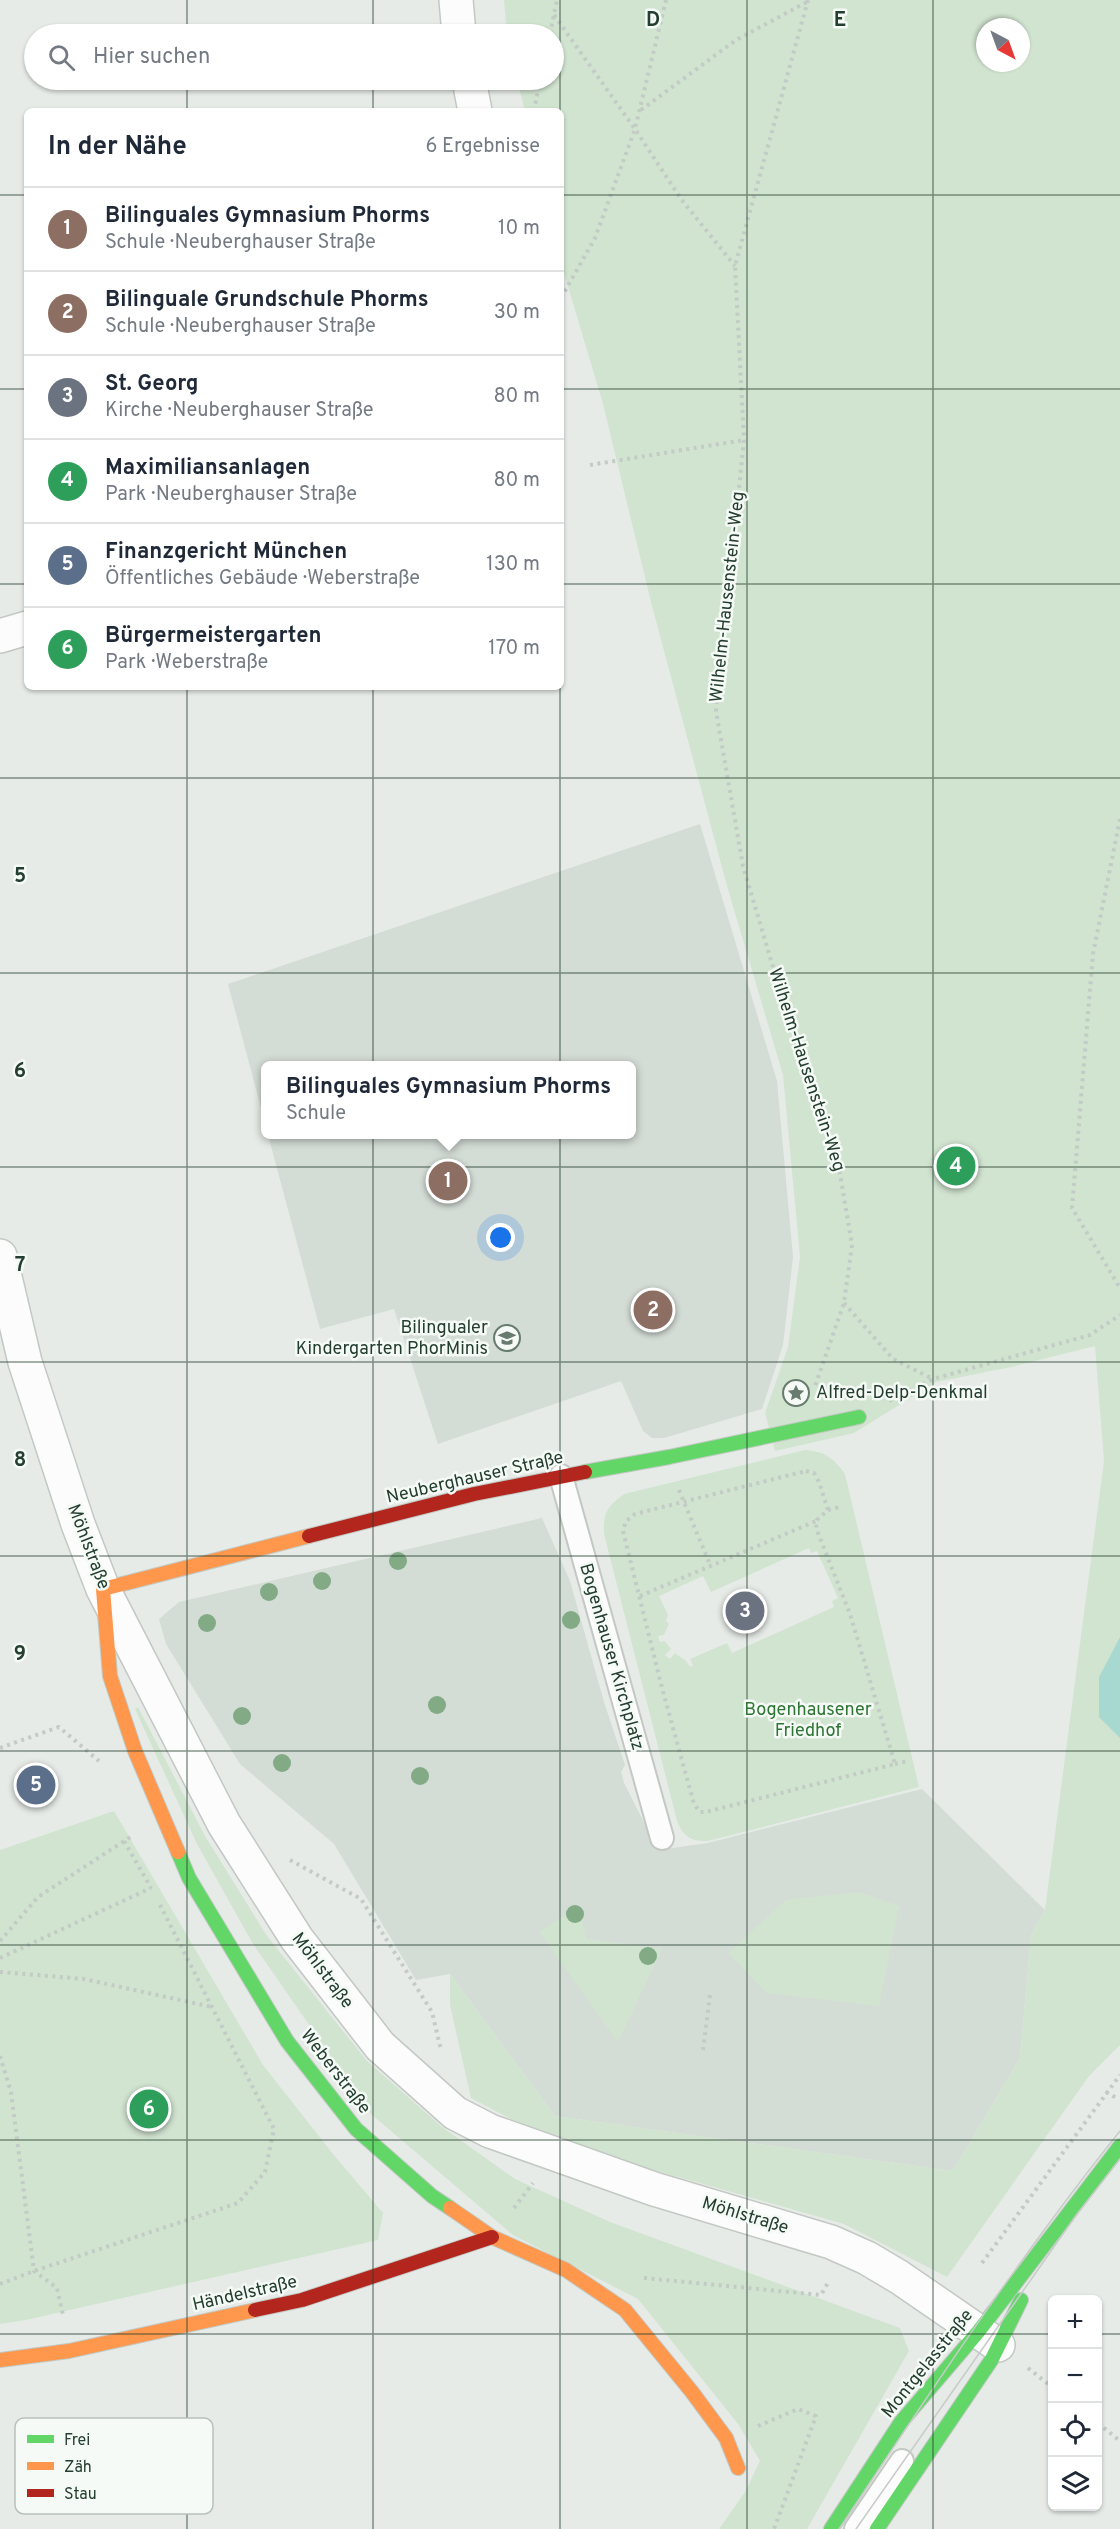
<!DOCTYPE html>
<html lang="de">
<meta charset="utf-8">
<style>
:root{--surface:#fff;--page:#f6f6f7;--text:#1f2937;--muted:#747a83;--line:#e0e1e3;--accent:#d93025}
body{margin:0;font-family:Overpass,sans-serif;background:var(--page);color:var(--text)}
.controls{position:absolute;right:18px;bottom:18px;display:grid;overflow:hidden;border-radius:9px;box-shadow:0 2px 4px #0004}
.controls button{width:54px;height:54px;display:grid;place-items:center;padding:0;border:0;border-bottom:2px solid var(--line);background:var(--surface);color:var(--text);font:30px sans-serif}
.compass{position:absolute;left:976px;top:18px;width:54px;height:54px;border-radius:50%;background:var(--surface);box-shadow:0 2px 4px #0004;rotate:139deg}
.you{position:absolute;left:501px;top:1238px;width:21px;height:21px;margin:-15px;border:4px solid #fff;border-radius:50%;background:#1a73e8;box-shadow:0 0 0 9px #1a73e833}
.badge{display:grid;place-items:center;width:39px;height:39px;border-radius:50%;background:var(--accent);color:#fff;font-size:20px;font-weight:700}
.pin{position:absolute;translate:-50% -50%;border:3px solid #fff;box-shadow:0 2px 6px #0006}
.popup{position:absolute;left:261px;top:1061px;width:375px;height:78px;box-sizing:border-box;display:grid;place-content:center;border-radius:9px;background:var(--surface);filter:drop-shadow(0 2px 4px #0005);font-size:20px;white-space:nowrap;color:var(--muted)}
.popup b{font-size:22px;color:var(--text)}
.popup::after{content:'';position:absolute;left:50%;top:100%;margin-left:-12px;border:12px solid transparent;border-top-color:var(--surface)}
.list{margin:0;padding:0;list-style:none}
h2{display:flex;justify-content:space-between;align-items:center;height:78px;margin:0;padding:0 24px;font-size:26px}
h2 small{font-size:20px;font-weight:400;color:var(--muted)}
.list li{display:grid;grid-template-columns:39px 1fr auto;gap:18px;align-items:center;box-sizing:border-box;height:84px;padding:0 24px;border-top:2px solid var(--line)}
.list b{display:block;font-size:22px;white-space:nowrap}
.list p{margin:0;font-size:20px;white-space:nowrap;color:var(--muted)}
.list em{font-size:20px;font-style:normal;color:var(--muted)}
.icon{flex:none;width:33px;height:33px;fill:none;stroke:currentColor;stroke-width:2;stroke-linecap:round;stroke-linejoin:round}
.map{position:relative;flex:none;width:1120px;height:2529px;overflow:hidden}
.search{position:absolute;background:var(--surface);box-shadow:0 2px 4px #0004;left:24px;top:24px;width:540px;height:66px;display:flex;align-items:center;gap:15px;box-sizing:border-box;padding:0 21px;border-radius:33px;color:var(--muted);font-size:22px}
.panel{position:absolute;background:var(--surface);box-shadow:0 2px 4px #0004;left:24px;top:108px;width:540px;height:582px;border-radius:9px}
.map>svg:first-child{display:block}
.built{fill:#d4dcd6}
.green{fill:#d1e4d0;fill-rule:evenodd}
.water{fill:#a8d9d0}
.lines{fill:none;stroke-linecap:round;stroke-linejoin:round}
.lane-casing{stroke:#c3c8c4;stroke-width:26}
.street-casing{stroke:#c3c8c4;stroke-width:36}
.fast-casing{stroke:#c2c9c4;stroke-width:16}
.slow-casing{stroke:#c2c9c4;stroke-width:16}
.jam-casing{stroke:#c2c9c4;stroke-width:16}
.path{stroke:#c2cbc5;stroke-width:4;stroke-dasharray:3 4.5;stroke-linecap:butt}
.lane{stroke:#fbfcfb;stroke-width:22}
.street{stroke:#fbfcfb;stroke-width:33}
.fast{stroke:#63d668;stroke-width:14}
.slow{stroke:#ff974d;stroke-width:14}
.jam{stroke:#b3261e;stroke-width:14}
.tram{stroke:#c8ccc9;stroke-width:1.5}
.tree{fill:#81aa85}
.grid{fill:none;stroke:#243f2f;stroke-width:1.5;stroke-opacity:0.55}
.labels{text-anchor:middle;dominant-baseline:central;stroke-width:5;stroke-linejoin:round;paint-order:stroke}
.street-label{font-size:18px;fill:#243f2f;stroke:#f5faf6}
.poi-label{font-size:18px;fill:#243f2f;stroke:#f5faf6;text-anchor:end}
.park-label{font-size:18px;fill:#2f7534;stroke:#f5faf6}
.key{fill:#f5faf6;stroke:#b6c2ba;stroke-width:1.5}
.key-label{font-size:16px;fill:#243f2f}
.grid-label{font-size:20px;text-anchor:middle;font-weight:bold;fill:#243f2f;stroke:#f5faf6;stroke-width:5;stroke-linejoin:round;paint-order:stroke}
</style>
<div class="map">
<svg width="1120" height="2529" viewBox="0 0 1120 2529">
<rect width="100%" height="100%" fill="#e6ebe7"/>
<g class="built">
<polygon points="700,824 777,1081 793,1257 783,1345 762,1409 664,1438 652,1438 643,1431 621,1381 438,1444 394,1309 320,1329 268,1135 631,1134 631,1066 265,1066 265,1123 228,984"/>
<polygon points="542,1518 570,1581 604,1702 625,1765 621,1772 624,1783 658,1850 708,1843 922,1789 1045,1910 1031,1935 1020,2058 953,2171 555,2116 450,1974 416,1980 334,1844 240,1764 166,1644 159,1619 179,1602"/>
</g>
<g class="green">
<path d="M504,0h616v2045l-31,31 -142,201 -103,-53 -289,-82 -84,-44 -21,-93v-31l105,142 398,55 67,-113 11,-123 14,-25 59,-449 -9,-115 -84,21 -75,15 -82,51 -79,18 -10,-38 23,-66 12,-90 -17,-182 -56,-189 -75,-280 -49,-202 -42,-141v-152h-36l-8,-31h37v-46h-47zM985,27h36v36h-36z"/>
<path d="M805,1450c19,1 29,8 40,24l74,313 -211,54c-16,1 -25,-4 -31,-20l-73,-287c-1,-22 3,-27 20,-40zM809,1548l2,5 6,-2 21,47 -6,3 2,6 -102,46 -5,-10 -37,16 3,6 -3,2 -4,-6 -11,-8 -5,6 -5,-4 6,-6 -6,-8 -5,1 -2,-6 6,-1 5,-11 -3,-3 2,-6 -9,-19 44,-20 8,16z"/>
<polygon points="138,1707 205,1836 267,1936 367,2061 442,2127 515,2179 610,2222 900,2328 909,2351 807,2529 719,2529 745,2492 760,2461 738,2424 638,2299 513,2235 371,2114 253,1944 197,1844 135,1709"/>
<polygon points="114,1811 263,2065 333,2154 383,2213 378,2240 26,2320 0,2324 0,1850"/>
<polygon points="859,1892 899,1906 879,2006 767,1993 728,1953 786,1900"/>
<polygon points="579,1906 586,1939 662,1949 618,2042 539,1932"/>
</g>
<polygon class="water" points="1120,1637 1120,1738 1099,1717 1099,1677"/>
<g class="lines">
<defs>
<g id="lane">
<polyline points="561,1476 662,1838"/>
<polyline points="856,2529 902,2461"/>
</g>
<g id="street">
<polyline points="456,0 459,34"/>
<polyline points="469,80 475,111"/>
<polyline points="0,636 27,628"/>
<polyline points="0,1256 25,1362 78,1524 103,1589 224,1824 297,1939 380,2046 455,2113 490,2131 654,2189 831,2242 867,2258 899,2277 998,2345"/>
</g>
<g id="fast">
<polyline points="585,1472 669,1457 859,1417"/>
<polyline points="178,1852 189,1878 287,2041 356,2129 432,2196 450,2208"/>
<polyline points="831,2529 901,2422 978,2332 1120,2146"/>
<polyline points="877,2529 992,2359 1021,2300"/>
</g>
<g id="slow">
<polyline points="178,1852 135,1751 110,1676 103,1589 309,1536"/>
<polyline points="450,2208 492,2237 566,2270 625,2310 692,2392 726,2438 738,2468"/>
<polyline points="0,2360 69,2351 255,2310"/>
</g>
<g id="jam">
<polyline points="309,1536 474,1494 585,1472"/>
<polyline points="255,2310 302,2300 492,2237"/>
</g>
</defs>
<use href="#lane" class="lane-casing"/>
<use href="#street" class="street-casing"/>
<use href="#fast" class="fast-casing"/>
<use href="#slow" class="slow-casing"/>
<use href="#jam" class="jam-casing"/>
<g class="path">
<polyline points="808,0 735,266 744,440 716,711 743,866 810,1092 839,1168 852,1245 844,1303 814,1389"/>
<polyline points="554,15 635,129 681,199 735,266"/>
<polyline points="550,34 557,0"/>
<polyline points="641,110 736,40 807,2"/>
<polyline points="534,111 540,80"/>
<polyline points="561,298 595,238 635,129 666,0"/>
<polyline points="590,465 744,440"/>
<polyline points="1120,819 1093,954 1072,1208 1120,1288"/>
<polyline points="844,1303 893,1359 933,1379"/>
<polyline points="889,1401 933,1379 1090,1335 1120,1315"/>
<polygon points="806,1471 814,1473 819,1482 828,1510 817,1520 816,1528 850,1614 895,1764 706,1812 700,1812 694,1804 662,1688 623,1531 626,1521 635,1514"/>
<polyline points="679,1490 711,1567"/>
<polyline points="828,1510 840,1507"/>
<polyline points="640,1596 816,1521"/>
<polyline points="0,1748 59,1727 99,1761"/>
<polyline points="895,1764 908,1761"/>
<polyline points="124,1841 151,1888"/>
<polyline points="290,1860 361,1899 432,2012 441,2050"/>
<polyline points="0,1941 38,1897 132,1836"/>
<polyline points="0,1958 151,1888"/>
<polyline points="0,1972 84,1979 212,2007"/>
<polyline points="703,2050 710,1995"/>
<polyline points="0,2056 11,2092 34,2271 57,2288 63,2315"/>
<polyline points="1106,2092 1118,2099"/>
<polyline points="514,2208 533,2183"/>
<polyline points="982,2263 1120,2075"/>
<polyline points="644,2278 821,2295 829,2281"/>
<polyline points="0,2284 34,2271 238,2203 265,2172 274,2129 160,1905"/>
<polyline points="1028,2368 1052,2387"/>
<polyline points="1098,2423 1120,2441"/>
<polyline points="758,2426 798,2409 816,2416 774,2529"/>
</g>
<use href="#lane" class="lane"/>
<use href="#street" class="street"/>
<use href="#fast" class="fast"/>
<use href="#slow" class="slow"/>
<use href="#jam" class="jam"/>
<g class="tram">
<path d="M839,2529c90,-135 179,-271 281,-398"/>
<polyline points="856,2529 1077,2214 1120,2159"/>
</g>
</g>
<g class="tree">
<circle cx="398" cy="1561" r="9"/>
<circle cx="322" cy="1581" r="9"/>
<circle cx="269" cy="1592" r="9"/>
<circle cx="571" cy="1620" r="9"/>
<circle cx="207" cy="1623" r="9"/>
<circle cx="437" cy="1705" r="9"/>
<circle cx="242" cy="1716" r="9"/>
<circle cx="282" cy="1763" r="9"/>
<circle cx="420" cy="1776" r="9"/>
<circle cx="575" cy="1914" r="9"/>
<circle cx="648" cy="1956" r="9"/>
</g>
<path class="grid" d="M187,0v34M373,0v34M560,0v111M747,0v2529M933,0v2529M187,80v31M373,80v31M0,195h27M561,195h559M0,389h27M561,389h559M0,584h27M561,584h559M187,687v1842M373,687v1842M560,687v1842M0,778h1120M0,973h1120M0,1167h1120M0,1362h1120M0,1556h1120M0,1751h1120M0,1945h1120M0,2140h1120M0,2334h1052M1098,2334h22"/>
<defs>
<symbol id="school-ring" viewBox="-11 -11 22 22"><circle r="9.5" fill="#f5faf6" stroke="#687b6f" stroke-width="1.5"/><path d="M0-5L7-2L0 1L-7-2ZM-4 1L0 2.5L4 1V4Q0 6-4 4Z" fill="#687b6f"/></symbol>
<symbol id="sight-ring" viewBox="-11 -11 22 22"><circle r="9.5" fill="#f5faf6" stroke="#687b6f" stroke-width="1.5"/><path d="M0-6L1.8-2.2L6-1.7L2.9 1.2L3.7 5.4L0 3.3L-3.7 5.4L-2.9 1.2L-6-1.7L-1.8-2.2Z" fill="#687b6f"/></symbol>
</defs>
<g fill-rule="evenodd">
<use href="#school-ring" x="492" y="1323" width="30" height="30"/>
<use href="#sight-ring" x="781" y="1378" width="30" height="30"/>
</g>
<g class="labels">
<g class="street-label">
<text transform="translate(728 597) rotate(-84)">Wilhelm-Hausenstein-Weg</text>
<text transform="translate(806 1070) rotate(72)">Wilhelm-Hausenstein-Weg</text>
<text transform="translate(475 1478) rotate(-13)">Neuberghauser Straße</text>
<text transform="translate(88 1547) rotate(69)">Möhlstraße</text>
<text transform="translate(611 1657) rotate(74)">Bogenhauser Kirchplatz</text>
<text transform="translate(322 1971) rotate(53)">Möhlstraße</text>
<text transform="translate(335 2072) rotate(52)">Weberstraße</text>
<text transform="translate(745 2216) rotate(17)">Möhlstraße</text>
<text transform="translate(245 2294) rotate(-13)">Händelstraße</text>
<text transform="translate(928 2364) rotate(-51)">Montgelasstraße</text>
</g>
<g class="poi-label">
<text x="488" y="1328">Bilingualer<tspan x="488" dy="21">Kindergarten PhorMinis</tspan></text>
<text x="816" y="1393" text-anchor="start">Alfred-Delp-Denkmal</text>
</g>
<g class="park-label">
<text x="808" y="1710">Bogenhausener<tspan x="808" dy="21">Friedhof</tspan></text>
</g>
</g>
<rect x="15" y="2418" width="198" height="96" rx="9" class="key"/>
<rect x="27" y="2435" width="27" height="8" fill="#63d668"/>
<rect x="27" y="2462" width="27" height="8" fill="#ff974d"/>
<rect x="27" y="2489" width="27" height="8" fill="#b3261e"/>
<g class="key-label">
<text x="64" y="2445">Frei</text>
<text x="64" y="2472">Zäh</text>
<text x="64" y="2499">Stau</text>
</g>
<g class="grid-label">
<text x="653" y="26">D</text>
<text x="840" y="26">E</text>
<text x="20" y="882">5</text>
<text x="20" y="1077">6</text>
<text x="20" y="1271">7</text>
<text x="20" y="1466">8</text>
<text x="20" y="1660">9</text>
</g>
</svg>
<div class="controls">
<button>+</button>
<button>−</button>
<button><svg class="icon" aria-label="locate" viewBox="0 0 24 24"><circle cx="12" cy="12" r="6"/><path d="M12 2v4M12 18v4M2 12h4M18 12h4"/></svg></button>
<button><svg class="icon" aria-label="layers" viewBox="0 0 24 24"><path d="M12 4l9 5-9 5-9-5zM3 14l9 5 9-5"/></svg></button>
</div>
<svg class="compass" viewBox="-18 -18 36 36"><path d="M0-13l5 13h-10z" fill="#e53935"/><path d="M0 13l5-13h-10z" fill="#747a83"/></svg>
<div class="you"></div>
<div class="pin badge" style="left:448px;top:1181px;background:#8d6e63">1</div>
<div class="popup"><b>Bilinguales Gymnasium Phorms</b>Schule</div>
<div class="pin badge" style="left:653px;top:1310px;background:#8d6e63">2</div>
<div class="pin badge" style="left:745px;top:1611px;background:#6b7280">3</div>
<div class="pin badge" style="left:956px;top:1166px;background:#2e9e5b">4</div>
<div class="pin badge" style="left:36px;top:1785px;background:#5c6f8a">5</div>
<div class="pin badge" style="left:149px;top:2109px;background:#2e9e5b">6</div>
<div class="search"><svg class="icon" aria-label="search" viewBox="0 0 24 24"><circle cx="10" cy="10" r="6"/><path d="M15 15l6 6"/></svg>Hier suchen</div>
<section class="panel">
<h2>In der Nähe<small>6 Ergebnisse</small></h2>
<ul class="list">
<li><span class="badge" style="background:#8d6e63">1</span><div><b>Bilinguales Gymnasium Phorms</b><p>Schule · Neuberghauser Straße</p></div><em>10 m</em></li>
<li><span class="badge" style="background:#8d6e63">2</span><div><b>Bilinguale Grundschule Phorms</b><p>Schule · Neuberghauser Straße</p></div><em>30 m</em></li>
<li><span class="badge" style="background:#6b7280">3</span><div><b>St. Georg</b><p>Kirche · Neuberghauser Straße</p></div><em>80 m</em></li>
<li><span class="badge" style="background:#2e9e5b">4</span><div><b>Maximiliansanlagen</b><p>Park · Neuberghauser Straße</p></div><em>80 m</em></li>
<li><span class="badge" style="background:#5c6f8a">5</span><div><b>Finanzgericht München</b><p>Öffentliches Gebäude · Weberstraße</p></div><em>130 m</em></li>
<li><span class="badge" style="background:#2e9e5b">6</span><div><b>Bürgermeistergarten</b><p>Park · Weberstraße</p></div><em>170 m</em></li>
</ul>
</section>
</div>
